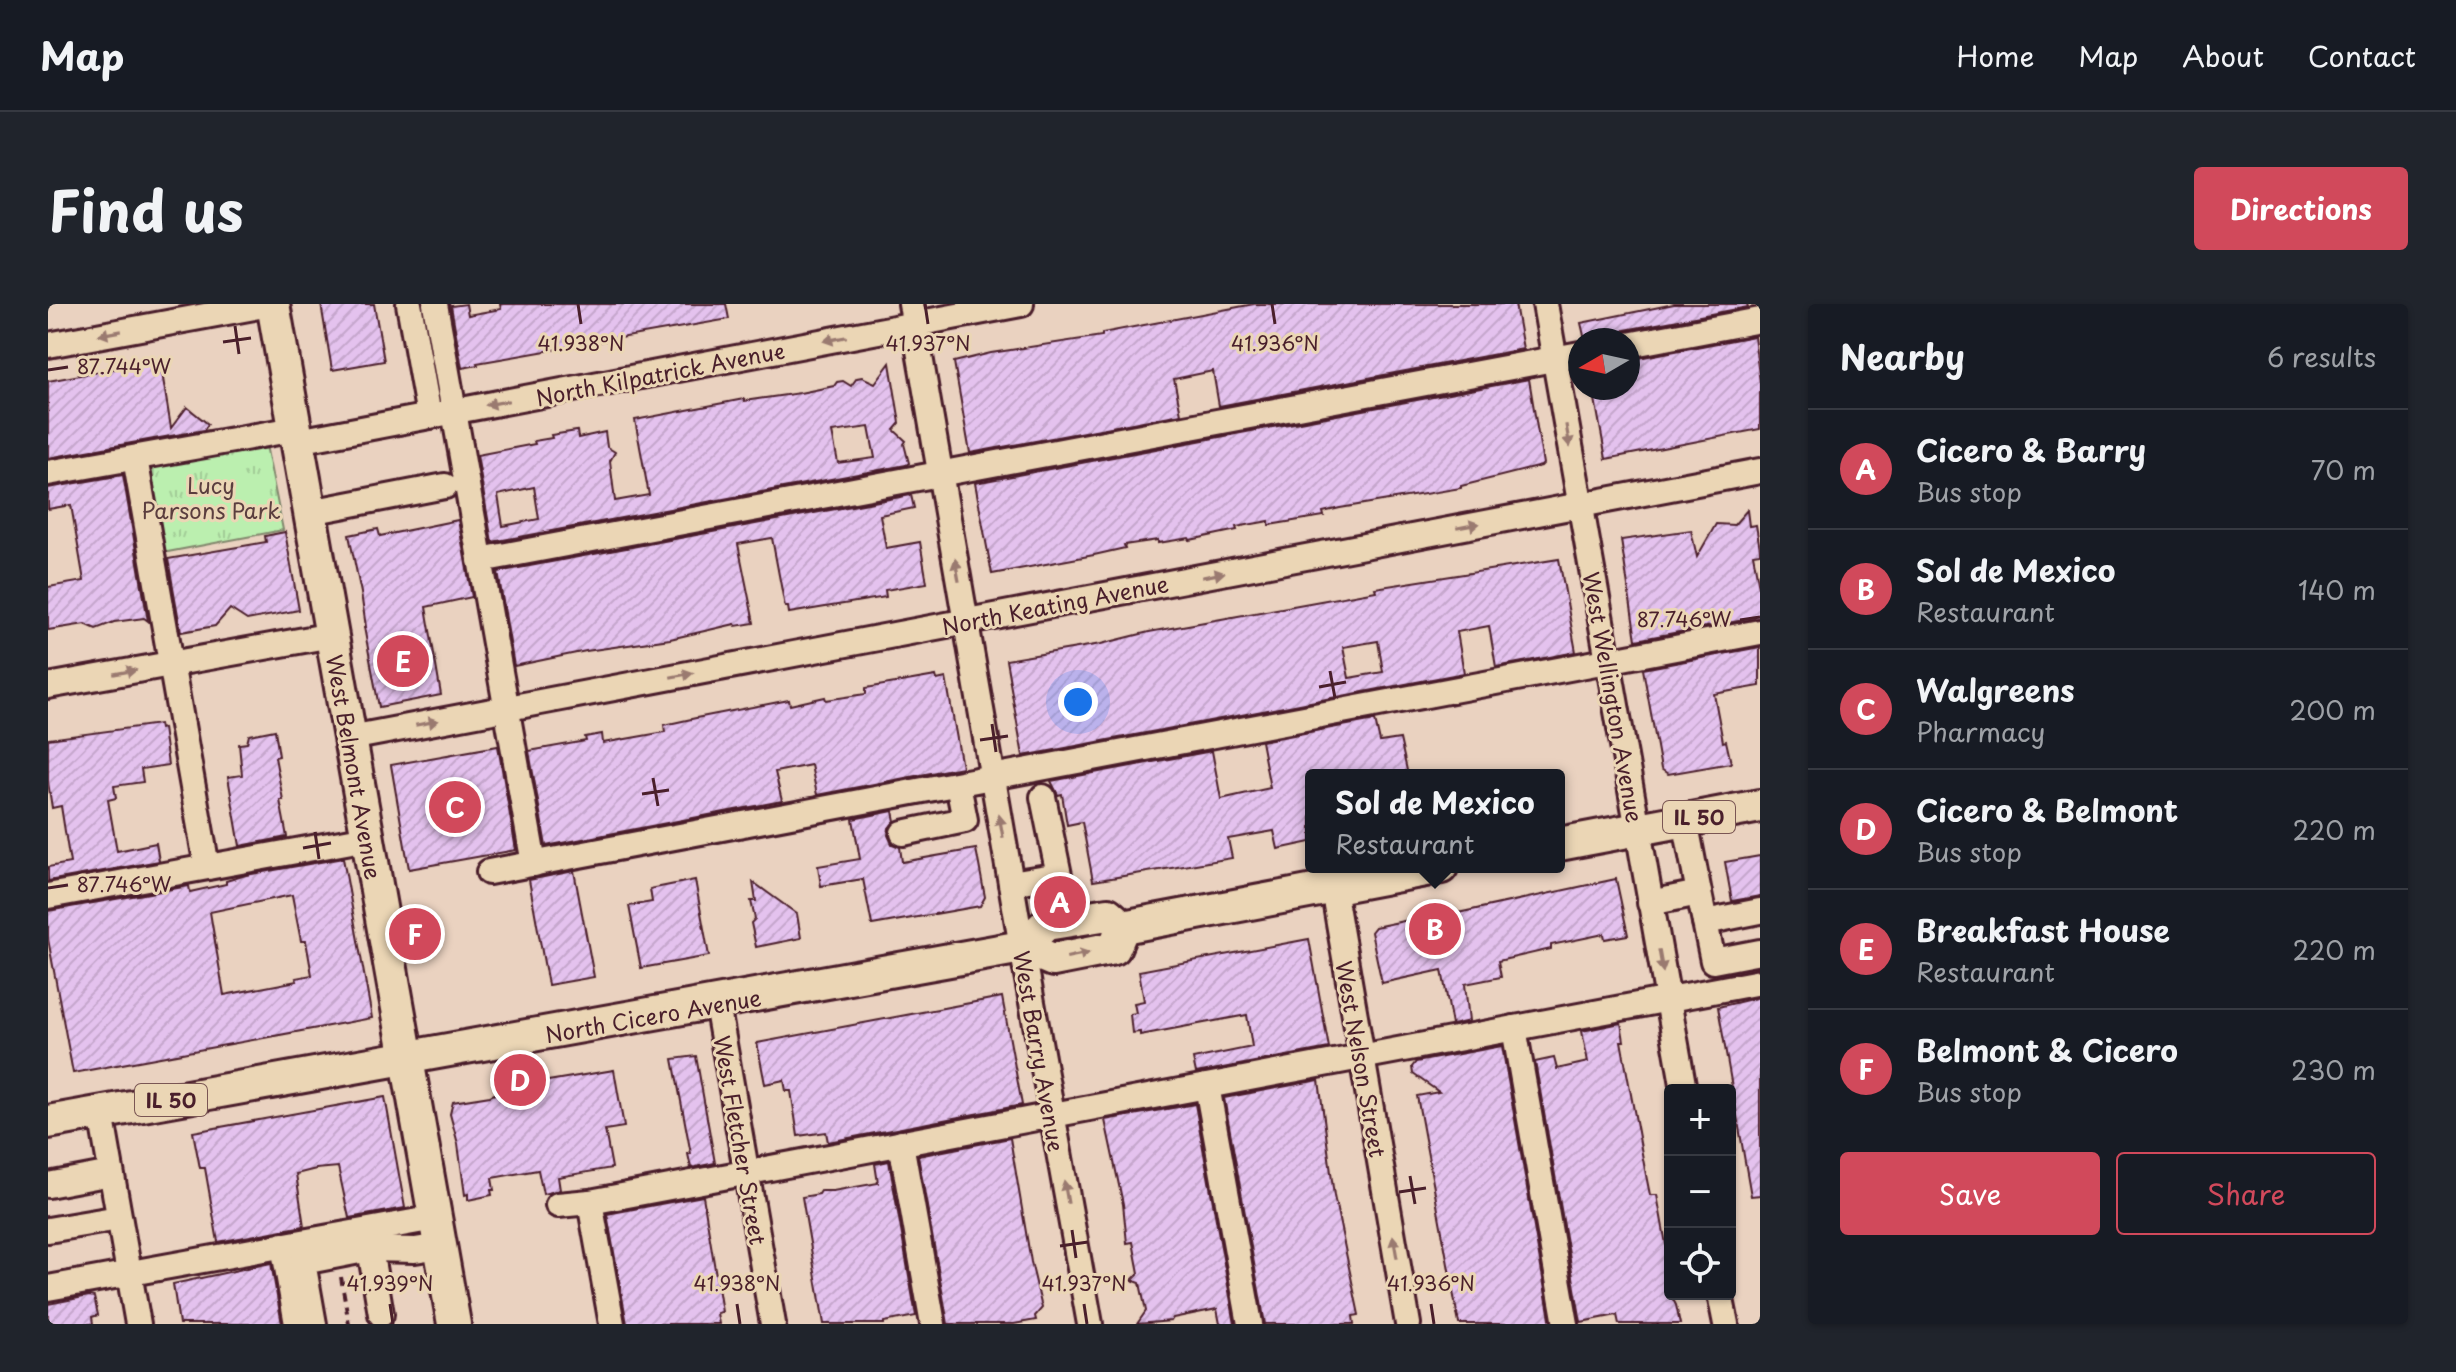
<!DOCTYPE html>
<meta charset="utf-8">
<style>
:root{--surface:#171b24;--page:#20242c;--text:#f1f3f6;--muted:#9ea1a6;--line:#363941;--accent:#d1495b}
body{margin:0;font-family:"Playpen Sans",sans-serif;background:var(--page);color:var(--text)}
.controls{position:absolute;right:24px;bottom:24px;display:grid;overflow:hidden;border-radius:8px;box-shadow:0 2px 6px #0004}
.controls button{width:72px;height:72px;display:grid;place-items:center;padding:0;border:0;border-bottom:2px solid var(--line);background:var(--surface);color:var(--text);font:40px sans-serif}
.compass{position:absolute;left:1520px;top:24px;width:72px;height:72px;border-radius:50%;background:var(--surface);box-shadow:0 2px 6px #0004;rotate:261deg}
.you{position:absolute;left:1030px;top:398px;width:28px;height:28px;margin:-20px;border:6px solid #fff;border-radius:50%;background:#1a73e8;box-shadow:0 0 0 12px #1a73e833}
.badge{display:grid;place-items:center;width:52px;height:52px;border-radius:50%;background:var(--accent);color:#fff;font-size:26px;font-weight:700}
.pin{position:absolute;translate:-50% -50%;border:4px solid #fff;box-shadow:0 2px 8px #0006}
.popup{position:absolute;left:1257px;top:465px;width:260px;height:104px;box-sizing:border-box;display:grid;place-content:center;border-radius:8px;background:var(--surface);filter:drop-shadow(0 2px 6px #0005);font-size:26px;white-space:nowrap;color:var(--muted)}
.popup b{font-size:30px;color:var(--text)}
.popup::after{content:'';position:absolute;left:50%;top:100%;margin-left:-16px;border:16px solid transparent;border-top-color:var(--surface)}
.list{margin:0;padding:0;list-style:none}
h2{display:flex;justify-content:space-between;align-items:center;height:104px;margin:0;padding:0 32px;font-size:34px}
h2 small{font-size:26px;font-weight:400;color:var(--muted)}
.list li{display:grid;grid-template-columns:52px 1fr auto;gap:24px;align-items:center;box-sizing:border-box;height:120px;padding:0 32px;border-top:2px solid var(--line)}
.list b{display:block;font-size:30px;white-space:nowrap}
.list p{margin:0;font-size:26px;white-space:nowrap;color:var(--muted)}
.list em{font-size:26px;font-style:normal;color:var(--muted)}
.actions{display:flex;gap:16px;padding:24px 32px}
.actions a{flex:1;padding:18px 0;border:2px solid var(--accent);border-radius:8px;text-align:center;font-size:28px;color:var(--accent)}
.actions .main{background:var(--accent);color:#fff}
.icon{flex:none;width:44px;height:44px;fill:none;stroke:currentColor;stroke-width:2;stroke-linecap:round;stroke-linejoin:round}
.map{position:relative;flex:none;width:1712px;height:1020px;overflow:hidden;border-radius:8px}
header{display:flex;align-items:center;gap:48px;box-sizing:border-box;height:112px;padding:0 40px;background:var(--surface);border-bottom:2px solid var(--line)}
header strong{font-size:38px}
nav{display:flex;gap:44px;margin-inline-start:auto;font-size:28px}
.intro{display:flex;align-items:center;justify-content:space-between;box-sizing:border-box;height:192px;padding:0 48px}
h1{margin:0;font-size:56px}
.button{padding:20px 36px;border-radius:8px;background:var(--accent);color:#fff;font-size:28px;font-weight:700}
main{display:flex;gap:48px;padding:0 48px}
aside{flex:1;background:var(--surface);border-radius:8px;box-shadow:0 2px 6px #0004}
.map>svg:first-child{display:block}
.park{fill:url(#park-tufts);stroke:#82876d;stroke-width:2}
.building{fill:url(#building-hatch);stroke:#4a1f2b;stroke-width:2;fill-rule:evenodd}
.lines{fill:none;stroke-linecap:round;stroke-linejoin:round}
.minor-casing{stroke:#4a1f2b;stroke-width:30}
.major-casing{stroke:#4a1f2b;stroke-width:38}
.path{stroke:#4a1f2b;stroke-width:4;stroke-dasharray:8 6;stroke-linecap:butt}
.minor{stroke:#ebd6b5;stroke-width:24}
.major{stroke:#ebd6b5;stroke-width:32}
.oneway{fill:#9a7a70}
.ticks{fill:none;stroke:#4a1f2b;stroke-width:3}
.labels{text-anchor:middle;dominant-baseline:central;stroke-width:6;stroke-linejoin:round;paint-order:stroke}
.shield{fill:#ebd6b5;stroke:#7a5654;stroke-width:2}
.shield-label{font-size:20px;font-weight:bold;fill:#4a1f2b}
.street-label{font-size:22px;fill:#4a1f2b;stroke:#ebd6b5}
.park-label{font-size:22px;fill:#5b3e3f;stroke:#ebd6b5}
.ticks-label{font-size:20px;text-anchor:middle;fill:#4a1f2b;stroke:#ebd6b5;stroke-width:6;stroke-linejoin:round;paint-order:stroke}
</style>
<header>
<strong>Map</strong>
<nav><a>Home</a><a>Map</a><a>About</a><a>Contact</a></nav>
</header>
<div class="intro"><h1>Find us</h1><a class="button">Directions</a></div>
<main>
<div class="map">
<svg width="1712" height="1020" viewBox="0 0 1712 1020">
<defs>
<pattern id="park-tufts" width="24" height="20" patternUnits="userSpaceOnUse" patternTransform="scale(2)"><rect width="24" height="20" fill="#bbefaf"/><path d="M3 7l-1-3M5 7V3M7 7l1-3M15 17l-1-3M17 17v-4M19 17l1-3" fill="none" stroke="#a2cc97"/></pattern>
<pattern id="building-hatch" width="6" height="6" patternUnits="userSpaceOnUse" patternTransform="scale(2)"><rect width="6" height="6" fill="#e4c2ee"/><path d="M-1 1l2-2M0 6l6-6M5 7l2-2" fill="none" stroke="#c5a6cc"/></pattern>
</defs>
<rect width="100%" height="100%" fill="#ead2c0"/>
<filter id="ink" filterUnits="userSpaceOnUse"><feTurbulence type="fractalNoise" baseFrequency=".0125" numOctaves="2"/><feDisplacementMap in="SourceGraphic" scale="16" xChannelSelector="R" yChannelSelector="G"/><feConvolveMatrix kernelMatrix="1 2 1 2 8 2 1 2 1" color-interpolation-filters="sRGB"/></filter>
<g filter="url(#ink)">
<polygon class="park" points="217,136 235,226 109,250 91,160"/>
<g class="building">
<polygon points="273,0 326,0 336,57 284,66"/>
<polygon points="418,0 420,11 453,5 452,0 678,0 681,15 429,59 430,61 414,64 403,2"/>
<polygon points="1206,0 1467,0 1475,45 1171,102 1165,67 1126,75 1133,110 922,149 906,58 943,49 1054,32 1054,29"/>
<polygon points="1626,0 1699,0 1700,3 1577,26 1567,34 1537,36 1533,19"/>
<polygon points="1706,32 1712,79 1712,125 1558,155 1545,84 1580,84 1580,56"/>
<polygon points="112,56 123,124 139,103 160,120 156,126 0,154 0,77"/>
<path d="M842,59l10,60 -6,7 12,11 -2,3 5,19 -3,2 -414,77 -15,-87 58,-11 -1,-3 18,-3 -1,-3 26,-4 1,7 27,-6 2,15 8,5 -5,9 5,40 34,-6 -14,-75 109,-21v2l56,-8 34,-7 3,-4 6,-1 8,5 6,-8 5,-1 13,6zM821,123l6,31 -37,5 -6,-31zM486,183l5,32 -36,7 -5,-31z"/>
<polygon points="1481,75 1495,160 1493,162 1413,182 1413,184 1292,204 1275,208 1276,212 1221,221 1221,217 1188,223 1189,226 1142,236 1141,234 1110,239 1110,236 1076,241 1077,244 1046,251 944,270 927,179"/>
<polygon points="75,171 100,317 96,314 66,318 48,325 37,320 0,326 0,283 36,277 23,201 0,205 0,184"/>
<polygon points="863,191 866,204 832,211 838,244 872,238 879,279 837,286 838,293 741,309 740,303 737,303 724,234 690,240 706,319 688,322 687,320 622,335 538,347 466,362 450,268"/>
<polygon points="1699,206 1701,222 1708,221 1712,245 1712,249 1705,250 1712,289 1712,313 1588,336 1573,236 1643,226 1649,253 1668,220 1686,221"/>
<polygon points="410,216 424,293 378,303 393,391 331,403 316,323 318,323 313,289 301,231 330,225 332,232"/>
<polygon points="237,228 251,306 199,316 182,305 167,322 133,328 120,255 218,238 217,232"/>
<path d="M1511,255l17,93 -80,15 -7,-41 -32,6 7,41 -441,83 -17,-96 95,-16 48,-12 227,-41 -1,-3zM1330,337l5,31 -34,6 -6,-31z"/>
<polygon points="1712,343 1712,382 1666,390 1675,438 1678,437 1683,459 1620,470 1613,465 1595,365"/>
<polygon points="888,372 889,376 898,374 914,463 769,491 763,461 727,468 734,497 498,542 481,447 538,437 537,433 554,430 555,439 617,428 616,421 648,414 741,396 742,401 777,393 778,396 818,390 818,384"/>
<polygon points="1327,416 1332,438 1352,435 1360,471 1263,471 1263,538 1230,545 1226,527 1180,535 1184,554 1045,577 1034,518 1019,521 1014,490 1010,491 1003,477 1164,447 1173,495 1222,484 1213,437"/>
<polygon points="111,420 112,425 115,424 120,461 93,465 95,478 66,482 68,494 60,496 69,547 108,539 111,557 0,577 0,563 22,559 13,502 4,504 0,478 0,435"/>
<polygon points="227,426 231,452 227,453 235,496 232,496 239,533 192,542 180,473 194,471 191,440 199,439 201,431"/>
<polygon points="450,442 468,546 361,565 343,461"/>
<polygon points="845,507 847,517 841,524 840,531 844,540 852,543 854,558 928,545 937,593 932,602 824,621 815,575 773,582 770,562 812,555 805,515"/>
<polygon points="1712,552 1712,592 1684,597 1677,558"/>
<path d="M295,554l29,160 -299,55 -25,-134v-28l141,-25 1,6 36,-8v-3l20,-6zM244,591l9,46h5l6,34 -16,3 1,3 -73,14 -14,-83z"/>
<polygon points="526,567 546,673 500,681 481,576"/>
<polygon points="1568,575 1580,631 1557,635 1556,630 1503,641 1503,645 1450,657 1453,673 1417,680 1421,717 1404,721 1394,666 1334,679 1323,628 1327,623 1404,607 1405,610"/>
<polygon points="647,576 661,652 593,664 581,602 604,598 602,585"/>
<polygon points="705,578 749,610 753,634 708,643 703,619 707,615 703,597 708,597"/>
<polygon points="1261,635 1281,744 1148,769 1145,755 1204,743 1199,711 1092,731 1092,728 1084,729 1082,710 1088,709 1086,699 1096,697 1091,667"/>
<polygon points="954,693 974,801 780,838 778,828 750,832 743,787 738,787 736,776 717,780 709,739"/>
<polygon points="1712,693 1712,891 1703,892 1670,703"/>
<polygon points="1573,719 1576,737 1573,737 1598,871 1602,891 1609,891 1622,962 1622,990 1628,1001 1632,1020 1571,1020 1569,1011 1533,1018 1487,758 1506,754 1509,765 1540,758 1534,727"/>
<polygon points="1454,742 1503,1020 1411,1020 1369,792 1391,788 1365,770 1364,763 1368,758"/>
<polygon points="648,752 667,859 643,864 640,850 643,850 625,755"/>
<polygon points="566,766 576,823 557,826 564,864 510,873 512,886 495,890 490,866 444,874 446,886 443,886 444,891 420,896 420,890 417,891 410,840 402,810 405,798 442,792 451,788 483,783 482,780"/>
<polygon points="1271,776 1286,892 1311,1011 1305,1012 1306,1020 1217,1020 1176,794"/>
<polygon points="337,793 357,904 301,914 290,863 268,865 248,870 256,922 170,938 157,864 152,864 145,828"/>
<polygon points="1147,800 1187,1020 1172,1020 1169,1005 1125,1014 1123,1017 1089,1020 1098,1007 1092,979 1084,976 1091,969 1085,938 1079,939 1075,900 1057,816"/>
<polygon points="962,834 983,958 994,1004 987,1012 988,1016 966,1020 900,1020 870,852"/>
<polygon points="841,857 868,1012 836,1018 836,1020 776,1020 754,893 771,890 773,887 785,887 830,879 827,860"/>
<polygon points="655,892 674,1008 669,1009 671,1020 579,1020 559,910"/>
<polygon points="223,959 234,1020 131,1020 125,980"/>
<polygon points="41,992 46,993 50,1011 44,1013 45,1020 0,1020 0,1000"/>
</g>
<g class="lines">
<defs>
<g id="minor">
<polyline points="361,0 381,112"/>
<polyline points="387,0 486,560"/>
<polyline points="863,0 974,643 1042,1020"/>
<polyline points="1497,0 1636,786"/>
<polyline points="0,41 222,0"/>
<polyline points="1580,41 1712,16"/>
<polyline points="250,137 973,0"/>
<polyline points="87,154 159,563"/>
<polyline points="0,169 247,125"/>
<polyline points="262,208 397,182"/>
<polyline points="432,256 1532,50"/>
<polyline points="0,382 284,331"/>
<polyline points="302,434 1712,167"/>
<polyline points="855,529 917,516 910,481"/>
<polyline points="441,568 1712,328"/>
<polyline points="963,579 1011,571 995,493"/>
<polyline points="1285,584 1360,1020"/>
<polyline points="1651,589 1665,657 1712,648"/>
<polyline points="0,592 320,534"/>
<polyline points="1602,599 1651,589 1637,516"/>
<polyline points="1657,618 1712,607"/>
<polyline points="669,700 725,1020"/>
<polyline points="1466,724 1518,1020"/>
<polyline points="1159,782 1202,1020"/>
<polyline points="53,809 90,1020"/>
<polyline points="853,839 885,1020"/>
<polyline points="0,881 63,869"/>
<polyline points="542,898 564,1020"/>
<polyline points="510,901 542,898 1712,678"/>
<polyline points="0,926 71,914"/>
<polyline points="235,941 249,1020"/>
<polyline points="322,945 333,1010"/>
<polyline points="0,984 387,914"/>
<polyline points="1672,990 1678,1020"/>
<polyline points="266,1020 255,958 322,945 367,946 392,942"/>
</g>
<g id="major">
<polyline points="225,0 406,1020"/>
<polyline points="1511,540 1712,502"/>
<polyline points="1075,623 1393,563"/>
<polyline points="974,643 998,620 1060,610 1075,623"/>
<polyline points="0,818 974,643 1005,656 1066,644 1075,623"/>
</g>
</defs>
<use href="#minor" class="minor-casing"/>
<use href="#major" class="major-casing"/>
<polyline class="path" points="293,973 301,1020"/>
<use href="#minor" class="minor"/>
<use href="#major" class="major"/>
</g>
<defs><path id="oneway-solid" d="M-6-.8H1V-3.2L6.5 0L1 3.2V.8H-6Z" transform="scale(2)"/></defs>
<g class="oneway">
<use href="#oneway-solid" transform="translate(62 29) rotate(170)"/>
<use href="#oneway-solid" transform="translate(787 35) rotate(169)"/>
<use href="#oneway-solid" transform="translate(449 99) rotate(169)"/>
<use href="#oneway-solid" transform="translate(1520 132) rotate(80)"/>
<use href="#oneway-solid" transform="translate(1420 222) rotate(-11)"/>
<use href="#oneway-solid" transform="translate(909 266) rotate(-100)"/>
<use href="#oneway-solid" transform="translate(1165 271) rotate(-11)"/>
<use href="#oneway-solid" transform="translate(77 368) rotate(-10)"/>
<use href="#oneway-solid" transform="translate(634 371) rotate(-11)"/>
<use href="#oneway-solid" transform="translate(379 419) rotate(-11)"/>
<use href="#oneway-solid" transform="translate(953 522) rotate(-100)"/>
<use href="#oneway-solid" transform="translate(1030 651) rotate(-12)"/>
<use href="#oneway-solid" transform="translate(1613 657) rotate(80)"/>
<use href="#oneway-solid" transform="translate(1018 888) rotate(-100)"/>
<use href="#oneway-solid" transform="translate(1347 943) rotate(-100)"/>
</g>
</g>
<path class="ticks" d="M530,0l3,20M877,0l3,20M1224,0l3,20M187,22l4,28M175,38l28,-4M0,66l20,-3M1692,316l20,-3M1282,367l5,27M1271,383l27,-5M944,420l4,28M932,436l28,-4M605,474l5,28M594,490l27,-4M267,528l4,27M255,544l28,-5M0,584l20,-3M1362,872l5,28M1351,888l27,-4M1024,926l4,28M1012,942l28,-4M342,1000l3,20M689,1000l3,20M1036,1000l3,20M1383,1000l3,20"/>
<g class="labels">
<g class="shield">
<rect x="1615" y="497" width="72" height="32" rx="6"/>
<rect x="87" y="780" width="72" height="32" rx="6"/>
</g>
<g class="shield-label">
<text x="1651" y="513">IL 50</text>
<text x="123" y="796">IL 50</text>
</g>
<g class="street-label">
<text transform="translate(612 69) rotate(-11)">North Kilpatrick Avenue</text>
<text transform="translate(1007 300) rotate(-11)">North Keating Avenue</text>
<text transform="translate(1566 393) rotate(80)">West Wellington Avenue</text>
<text transform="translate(307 463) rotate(80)">West Belmont Avenue</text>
<text transform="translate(605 711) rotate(-10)">North Cicero Avenue</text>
<text transform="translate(992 747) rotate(80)">West Barry Avenue</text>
<text transform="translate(1314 755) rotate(80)">West Nelson Street</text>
<text transform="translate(693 836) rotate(80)">West Fletcher Street</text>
</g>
<g class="park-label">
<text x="163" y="180">Lucy<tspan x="163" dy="25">Parsons Park</tspan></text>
</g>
</g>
<g class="ticks-label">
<text x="533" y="47">41.938°N</text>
<text x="880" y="47">41.937°N</text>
<text x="1227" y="47">41.936°N</text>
<text x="76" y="70">87.744°W</text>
<text x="1636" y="323">87.746°W</text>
<text x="76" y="588">87.746°W</text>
<text x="342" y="987">41.939°N</text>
<text x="689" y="987">41.938°N</text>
<text x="1036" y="987">41.937°N</text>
<text x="1383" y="987">41.936°N</text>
</g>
</svg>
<div class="controls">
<button>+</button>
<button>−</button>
<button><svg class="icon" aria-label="locate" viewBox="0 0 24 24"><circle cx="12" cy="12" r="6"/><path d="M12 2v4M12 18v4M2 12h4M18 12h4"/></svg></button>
</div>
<svg class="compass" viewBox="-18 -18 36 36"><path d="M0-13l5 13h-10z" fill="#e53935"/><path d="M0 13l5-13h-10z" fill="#9ea1a6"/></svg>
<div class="you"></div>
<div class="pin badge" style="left:1012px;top:598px">A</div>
<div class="pin badge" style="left:1387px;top:625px">B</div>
<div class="popup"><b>Sol de Mexico</b>Restaurant</div>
<div class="pin badge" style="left:407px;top:503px">C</div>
<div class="pin badge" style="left:472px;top:776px">D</div>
<div class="pin badge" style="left:355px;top:357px">E</div>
<div class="pin badge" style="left:367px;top:630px">F</div>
</div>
<aside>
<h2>Nearby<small>6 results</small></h2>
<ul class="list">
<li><span class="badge">A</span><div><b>Cicero &amp; Barry</b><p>Bus stop</p></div><em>70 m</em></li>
<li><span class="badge">B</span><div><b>Sol de Mexico</b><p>Restaurant</p></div><em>140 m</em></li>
<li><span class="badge">C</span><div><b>Walgreens</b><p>Pharmacy</p></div><em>200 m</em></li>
<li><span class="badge">D</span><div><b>Cicero &amp; Belmont</b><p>Bus stop</p></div><em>220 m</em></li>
<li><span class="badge">E</span><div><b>Breakfast House</b><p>Restaurant</p></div><em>220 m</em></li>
<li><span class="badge">F</span><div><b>Belmont &amp; Cicero</b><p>Bus stop</p></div><em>230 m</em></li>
</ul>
<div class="actions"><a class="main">Save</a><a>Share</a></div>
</aside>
</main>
